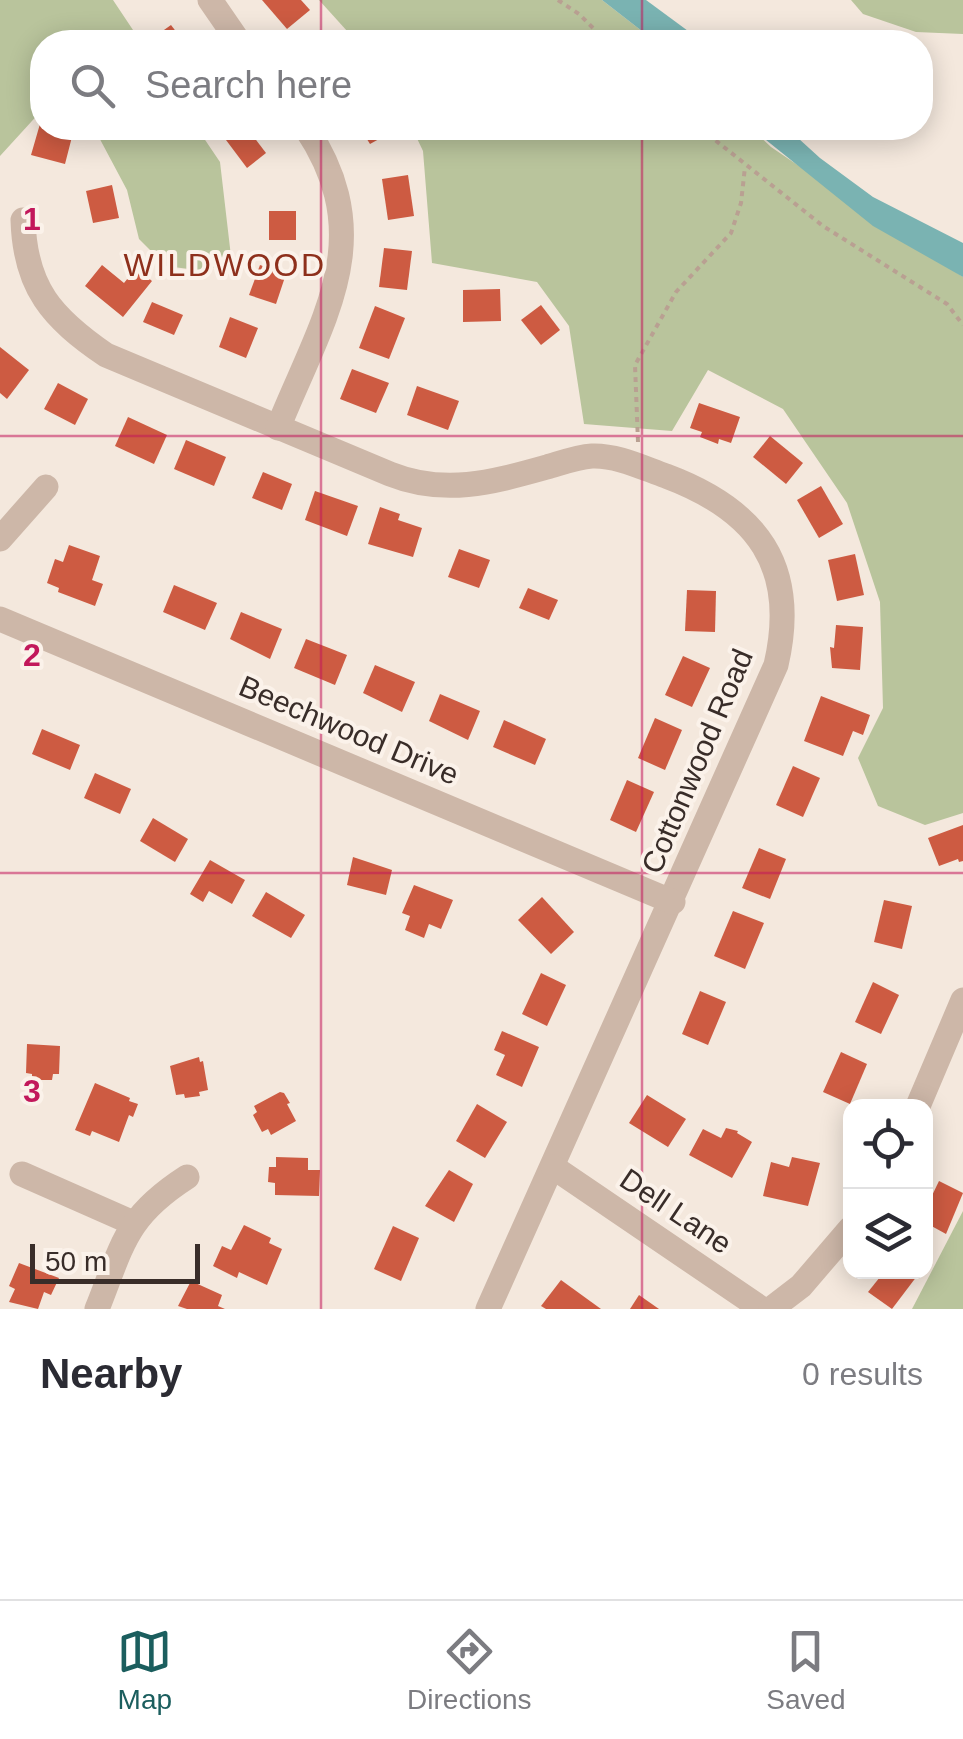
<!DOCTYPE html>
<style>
:root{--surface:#fff;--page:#f7f7f7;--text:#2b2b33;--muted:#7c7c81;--line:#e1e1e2;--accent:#1b5e5e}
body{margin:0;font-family:Helvetica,sans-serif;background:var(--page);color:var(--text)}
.controls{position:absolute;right:30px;bottom:30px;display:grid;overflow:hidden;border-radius:20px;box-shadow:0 5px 25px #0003}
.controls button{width:90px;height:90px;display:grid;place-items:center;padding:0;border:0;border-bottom:2px solid var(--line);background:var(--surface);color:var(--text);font:50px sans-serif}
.scale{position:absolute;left:30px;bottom:25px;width:170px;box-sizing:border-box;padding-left:10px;border:5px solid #392d29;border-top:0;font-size:28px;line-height:35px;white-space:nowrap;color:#392d29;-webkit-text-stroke:8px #fbf2ea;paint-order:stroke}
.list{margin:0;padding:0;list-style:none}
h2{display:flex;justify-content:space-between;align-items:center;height:130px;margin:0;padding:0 40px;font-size:42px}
h2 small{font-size:32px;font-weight:400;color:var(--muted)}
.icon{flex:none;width:55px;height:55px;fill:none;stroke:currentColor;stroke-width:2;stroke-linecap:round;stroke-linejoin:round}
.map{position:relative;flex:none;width:963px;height:1309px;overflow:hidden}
.search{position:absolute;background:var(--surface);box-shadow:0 5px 25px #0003;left:30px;right:30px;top:30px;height:110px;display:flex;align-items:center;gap:25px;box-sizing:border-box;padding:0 35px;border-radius:40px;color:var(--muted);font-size:38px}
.sheet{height:290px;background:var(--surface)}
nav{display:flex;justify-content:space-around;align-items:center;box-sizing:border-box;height:140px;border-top:2px solid var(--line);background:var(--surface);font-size:28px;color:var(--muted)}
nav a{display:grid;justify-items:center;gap:5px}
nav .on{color:var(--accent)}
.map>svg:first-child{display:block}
.green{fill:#b9c49c}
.water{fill:#7ab3b2}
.building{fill:#cd5b42}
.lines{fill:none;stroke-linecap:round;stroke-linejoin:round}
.path{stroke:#b9a092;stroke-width:4;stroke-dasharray:5 5;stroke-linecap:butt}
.street{stroke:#cdb7a8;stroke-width:25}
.grid{fill:none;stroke:#c2185b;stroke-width:2.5;stroke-opacity:0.55}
.labels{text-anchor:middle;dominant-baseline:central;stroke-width:8;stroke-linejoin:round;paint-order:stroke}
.street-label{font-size:30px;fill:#392d29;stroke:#fbf2ea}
.neighbourhood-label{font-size:32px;letter-spacing:2.5px;fill:#8e301c;stroke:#fbf2ea}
.grid-label{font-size:32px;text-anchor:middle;font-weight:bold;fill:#c2185b;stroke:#fbf2ea;stroke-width:8;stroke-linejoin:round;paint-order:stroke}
</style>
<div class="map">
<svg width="963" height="1309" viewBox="0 0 963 1309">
<rect width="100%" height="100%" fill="#f4e8dd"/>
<g class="green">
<polygon points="0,0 113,0 141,42 42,42 42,110 0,156"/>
<polygon points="319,0 602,0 656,42 357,42"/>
<polygon points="851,0 963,0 963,34 916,32 863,14"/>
<polygon points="94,128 197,128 220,162 232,265 196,270 166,266 139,239 127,190"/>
<polygon points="412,128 751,128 771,147 963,277 963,813 925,825 878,806 858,758 883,708 880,602 847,503 783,409 708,370 672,431 584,424 569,326 537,282 432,263 423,151"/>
<polygon points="963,1211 963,1309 912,1309"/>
</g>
<g class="water">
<polygon points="602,0 646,0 703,42 656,42"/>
<polygon points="751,128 787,128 820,158 873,197 963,243 963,277 873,226"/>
</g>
<g class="building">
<polygon points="262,0 301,0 310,10 287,29"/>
<polygon points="171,25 184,42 147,42"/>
<polygon points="42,117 42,128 74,129 65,164 31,155"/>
<polygon points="243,128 247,128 266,153 247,168 226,140"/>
<polygon points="360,128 399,128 370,144"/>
<polygon points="408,175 414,216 388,220 382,179"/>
<polygon points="112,185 119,218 93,223 86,191"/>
<rect x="269" y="211" width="27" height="29"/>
<polygon points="384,248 412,251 407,290 379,287"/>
<polygon points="102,265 124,283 136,268 152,281 123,317 85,286"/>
<polygon points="260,265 286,274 276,304 249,295"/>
<polygon points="500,289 501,321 463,322 463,290"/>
<polygon points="152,302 183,315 174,335 143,322"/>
<polygon points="541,305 560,330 541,345 521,320"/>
<polygon points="375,306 405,318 389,359 359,348"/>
<polygon points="230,317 258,328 246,358 219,347"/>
<polygon points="0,347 29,370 7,399 0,393"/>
<polygon points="352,369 389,383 376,413 340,399"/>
<polygon points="58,383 88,399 75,425 44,409"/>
<polygon points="417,386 459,401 448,430 407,415"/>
<polygon points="699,403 740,417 731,443 719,439 718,444 700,437 702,432 690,428"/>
<polygon points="128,417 167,435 154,464 115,446"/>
<polygon points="770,436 803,463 786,484 753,457"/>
<polygon points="186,440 226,457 214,486 174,469"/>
<polygon points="263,472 292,484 282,510 252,498"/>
<polygon points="821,486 843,524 819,538 797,500"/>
<polygon points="315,491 358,506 347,536 305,520"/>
<polygon points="380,507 400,514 398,520 422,528 413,557 368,544"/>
<polygon points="69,545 100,556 92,580 103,584 95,606 58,592 59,588 47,583 55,559 63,562"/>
<polygon points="459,549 490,560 479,588 448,577"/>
<polygon points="855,554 864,595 837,601 828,560"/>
<polygon points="174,585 217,603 205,630 163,612"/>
<polygon points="528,588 558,600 549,620 519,608"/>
<polygon points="687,590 716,591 715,632 685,631"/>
<polygon points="241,612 282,629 270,659 230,639"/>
<polygon points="836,625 863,627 860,670 832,668 830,647 834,648"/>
<polygon points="306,639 347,655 335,685 294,668"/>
<polygon points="683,656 710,668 692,707 665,695"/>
<polygon points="375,665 415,682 402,712 363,693"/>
<polygon points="440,694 480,711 468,740 429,721"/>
<polygon points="821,696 870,715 863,735 853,731 843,756 804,741"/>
<polygon points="655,718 682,730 665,770 638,758"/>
<polygon points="504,720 546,739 535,765 493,747"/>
<polygon points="42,729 80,745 70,770 32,754"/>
<polygon points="793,766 820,778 803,817 776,805"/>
<polygon points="95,773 131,789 120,814 84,798"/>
<polygon points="627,780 654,792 636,832 610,820"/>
<polygon points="153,818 188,839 175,862 140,841"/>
<polygon points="963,825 963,861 959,862 958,859 939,866 928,838"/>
<polygon points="759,848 786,859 770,899 742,888"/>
<polygon points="353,857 392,870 386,895 347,885"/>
<polygon points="210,860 245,880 232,904 209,891 203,902 190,894"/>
<polygon points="414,885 453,900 441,929 429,924 424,938 405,930 410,916 402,913"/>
<polygon points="266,892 305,915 291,938 252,916"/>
<polygon points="542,897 574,932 551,954 518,920"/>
<polygon points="884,900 912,906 902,949 874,942"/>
<polygon points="733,911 764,923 745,969 714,956"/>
<polygon points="541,973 566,985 547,1026 522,1014"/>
<polygon points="873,982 899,995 881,1034 855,1022"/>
<polygon points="700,991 726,1002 708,1045 682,1034"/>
<polygon points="502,1031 539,1047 522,1087 496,1075 505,1055 494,1050"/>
<polygon points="27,1044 60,1046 59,1074 53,1074 52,1080 32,1080 32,1074 26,1073"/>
<polygon points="841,1052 867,1064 850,1104 823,1092"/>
<polygon points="199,1057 200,1062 203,1061 208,1090 199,1092 200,1096 185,1098 184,1094 176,1095 170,1066"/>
<polygon points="95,1083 130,1098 129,1101 138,1104 133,1117 129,1115 119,1142 92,1131 90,1136 75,1130"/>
<polygon points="280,1092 284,1093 290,1103 287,1104 296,1121 271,1135 268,1129 262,1132 253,1115 257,1112 254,1106"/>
<polygon points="647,1095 686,1119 668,1147 629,1123"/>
<polygon points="477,1104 507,1122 485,1158 456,1141"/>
<polygon points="726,1128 738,1131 737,1133 752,1142 732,1178 689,1155 703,1129 721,1138"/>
<polygon points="276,1157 308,1158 308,1170 320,1170 319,1196 275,1195 275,1183 268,1182 269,1167 276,1167"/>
<polygon points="792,1157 820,1163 808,1206 763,1196 771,1162 789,1167"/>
<polygon points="449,1170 473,1184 454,1222 425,1206"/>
<polygon points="939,1181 963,1193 946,1234 926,1223 926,1208"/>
<polygon points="244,1225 271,1238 269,1243 282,1249 267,1285 239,1272 237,1278 213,1266 222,1246 231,1250"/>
<polygon points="393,1226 419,1238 401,1281 374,1269"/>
<polygon points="19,1263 59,1278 51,1295 44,1292 38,1309 9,1302 15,1289 9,1286"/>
<polygon points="884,1272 912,1272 917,1276 892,1309 868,1292"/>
<polygon points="561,1280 601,1309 546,1309 541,1306"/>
<polygon points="191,1281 222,1295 218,1306 225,1309 187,1309 178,1306"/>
<polygon points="639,1295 659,1309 630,1309"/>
</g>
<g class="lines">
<g class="path">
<polyline points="558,0 579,14 607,42"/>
<polyline points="700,128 823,226 947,304 963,325"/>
<polyline points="638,442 635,365 676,292 731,233 741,203 745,167"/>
</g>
<g class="street">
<polyline points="210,0 239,42"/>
<path d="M23,220c2,68 29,98 83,135l284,119c55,22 103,8 157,-7 14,-4 30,-10 45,-11 25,-1 51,12 74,20 91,34 133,90 110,189l-288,644"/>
<path d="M278,428c44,-109 102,-189 28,-300"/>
<polyline points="0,539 46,487"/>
<polyline points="0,619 673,902"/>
<polyline points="918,1106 963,1000"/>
<polyline points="553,1167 762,1309"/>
<polyline points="22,1174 133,1223"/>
<path d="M97,1309c26,-65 28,-92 90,-132"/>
<polyline points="771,1309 801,1286 850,1229"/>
</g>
</g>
<path class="grid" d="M321,0v42M642,0v42M321,128v1181M642,128v1181M0,436h963M0,873h963"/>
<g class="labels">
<g class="street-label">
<text transform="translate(349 730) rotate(23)">Beechwood Drive</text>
<text transform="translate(697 761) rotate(-67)">Cottonwood Road</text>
<text transform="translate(676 1211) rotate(34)">Dell Lane</text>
</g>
<g class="neighbourhood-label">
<text x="225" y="265">WILDWOOD</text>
</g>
</g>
<g class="grid-label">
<text x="32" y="230">1</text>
<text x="32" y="666">2</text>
<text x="32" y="1102">3</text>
</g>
</svg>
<div class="controls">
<button><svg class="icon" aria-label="locate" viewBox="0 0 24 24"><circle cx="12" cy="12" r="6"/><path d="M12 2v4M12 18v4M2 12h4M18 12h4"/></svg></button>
<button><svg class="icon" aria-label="layers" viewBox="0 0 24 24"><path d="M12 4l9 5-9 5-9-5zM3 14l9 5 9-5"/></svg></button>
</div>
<div class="scale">50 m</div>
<div class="search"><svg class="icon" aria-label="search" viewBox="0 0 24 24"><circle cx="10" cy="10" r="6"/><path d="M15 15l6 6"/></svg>Search here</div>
</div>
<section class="sheet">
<h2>Nearby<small>0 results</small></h2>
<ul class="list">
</ul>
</section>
<nav>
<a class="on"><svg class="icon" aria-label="map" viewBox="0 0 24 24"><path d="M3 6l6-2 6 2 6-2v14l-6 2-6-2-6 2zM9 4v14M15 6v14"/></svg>Map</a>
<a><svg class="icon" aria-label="directions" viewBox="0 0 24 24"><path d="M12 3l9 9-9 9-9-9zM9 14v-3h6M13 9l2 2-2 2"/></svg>Directions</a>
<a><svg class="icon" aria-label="saved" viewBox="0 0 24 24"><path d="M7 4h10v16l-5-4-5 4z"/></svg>Saved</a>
</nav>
